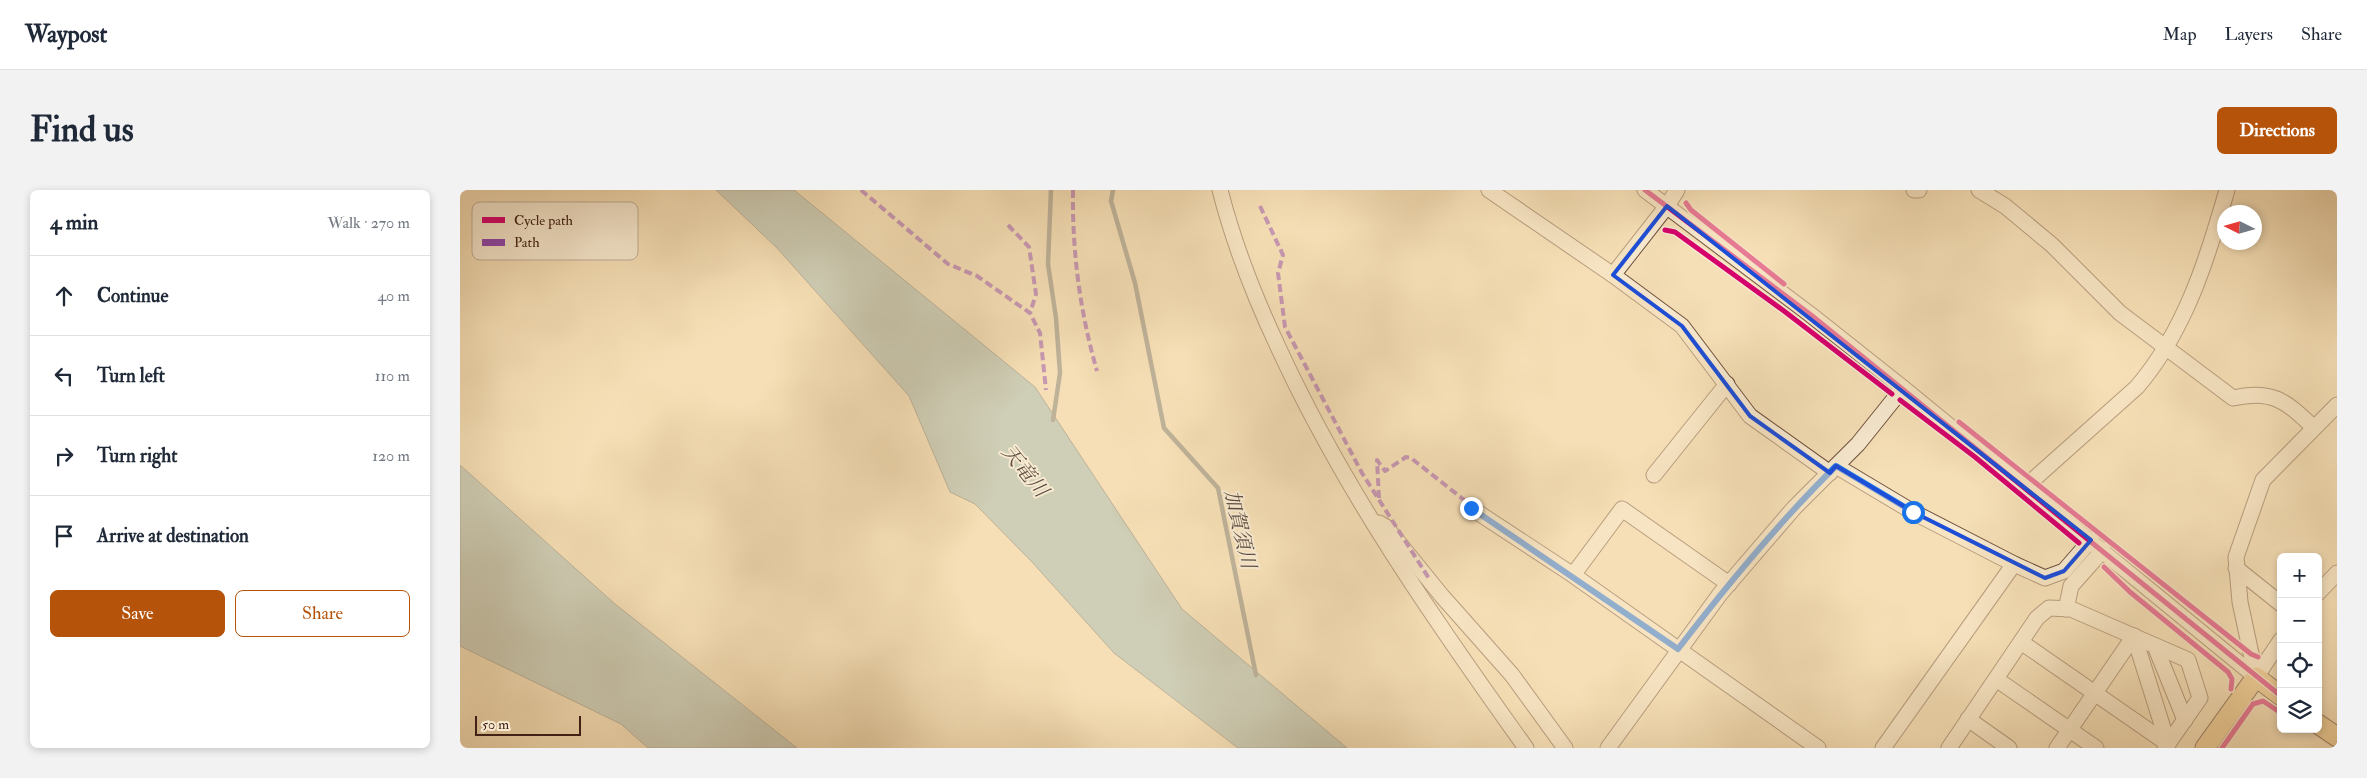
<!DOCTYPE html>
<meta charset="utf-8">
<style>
:root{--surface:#fff;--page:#f2f2f3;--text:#1f2937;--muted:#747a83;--line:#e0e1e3;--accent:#b45309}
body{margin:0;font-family:"IM FELL Double Pica","Noto Serif JP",serif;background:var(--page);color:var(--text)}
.controls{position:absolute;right:15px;bottom:15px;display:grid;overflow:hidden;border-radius:8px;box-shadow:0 2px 8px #0003}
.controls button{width:45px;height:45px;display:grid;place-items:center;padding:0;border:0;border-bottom:1px solid var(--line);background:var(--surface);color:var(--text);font:25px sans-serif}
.compass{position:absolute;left:1757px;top:15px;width:45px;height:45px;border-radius:50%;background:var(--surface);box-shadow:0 2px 8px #0003;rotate:275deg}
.scale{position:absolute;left:15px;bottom:12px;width:106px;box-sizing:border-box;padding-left:5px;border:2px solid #422215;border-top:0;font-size:14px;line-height:18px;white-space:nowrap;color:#422215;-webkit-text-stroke:4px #f8ead0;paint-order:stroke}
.stop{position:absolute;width:15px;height:15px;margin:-11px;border:4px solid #1a73e8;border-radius:50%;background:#fff}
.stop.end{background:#1a73e8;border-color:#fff;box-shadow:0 1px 5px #0008}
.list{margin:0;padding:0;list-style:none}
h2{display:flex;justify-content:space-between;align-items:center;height:65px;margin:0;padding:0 20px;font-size:21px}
h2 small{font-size:16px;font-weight:400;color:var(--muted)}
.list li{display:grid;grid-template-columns:32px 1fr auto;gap:15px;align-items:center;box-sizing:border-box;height:80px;padding:0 20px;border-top:1px solid var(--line)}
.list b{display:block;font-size:19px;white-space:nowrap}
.list em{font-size:16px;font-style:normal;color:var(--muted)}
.actions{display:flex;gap:10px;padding:15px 20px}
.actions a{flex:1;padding:11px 0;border:1px solid var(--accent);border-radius:8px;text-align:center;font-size:18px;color:var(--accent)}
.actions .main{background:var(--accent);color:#fff}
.icon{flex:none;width:28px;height:28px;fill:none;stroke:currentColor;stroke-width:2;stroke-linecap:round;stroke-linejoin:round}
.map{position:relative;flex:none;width:1877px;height:558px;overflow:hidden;border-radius:8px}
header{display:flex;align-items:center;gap:30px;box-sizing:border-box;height:70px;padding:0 25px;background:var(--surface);border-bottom:1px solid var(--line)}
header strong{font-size:24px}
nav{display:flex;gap:28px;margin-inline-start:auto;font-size:18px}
.intro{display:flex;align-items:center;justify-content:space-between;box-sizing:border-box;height:120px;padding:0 30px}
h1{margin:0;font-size:35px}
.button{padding:12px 22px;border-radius:8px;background:var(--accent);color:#fff;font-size:18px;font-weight:700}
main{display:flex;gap:30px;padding:0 30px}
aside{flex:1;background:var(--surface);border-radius:8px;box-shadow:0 2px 8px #0003}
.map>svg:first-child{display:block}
.water{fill:#9fbab7;stroke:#7a7d76}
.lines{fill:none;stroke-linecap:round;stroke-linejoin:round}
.stream{stroke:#7a7d76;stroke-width:4.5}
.minor-casing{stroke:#6f513d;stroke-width:17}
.major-casing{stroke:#422215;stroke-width:21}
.minor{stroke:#f8ead0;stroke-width:15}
.major{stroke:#eac07b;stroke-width:19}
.quiet{stroke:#8e44ad;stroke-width:4;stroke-dasharray:8 4;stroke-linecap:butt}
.cycleway-casing{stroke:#f8ead0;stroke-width:8}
.cycleway{stroke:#d6006c;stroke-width:5}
.route{stroke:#1a73e8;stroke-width:6}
.marked{fill:none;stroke:#1d4ed8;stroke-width:4;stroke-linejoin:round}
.labels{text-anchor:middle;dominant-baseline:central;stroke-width:4;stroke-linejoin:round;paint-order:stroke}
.water-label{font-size:20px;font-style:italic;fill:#5e5046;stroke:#f8ead0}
.key{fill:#f8ead0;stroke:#c1ae98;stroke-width:1}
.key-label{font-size:14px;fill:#422215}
</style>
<header>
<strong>Waypost</strong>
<nav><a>Map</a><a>Layers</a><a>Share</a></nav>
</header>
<div class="intro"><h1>Find us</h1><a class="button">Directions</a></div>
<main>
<aside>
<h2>4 min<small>Walk · 270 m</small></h2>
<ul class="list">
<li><svg class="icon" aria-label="ahead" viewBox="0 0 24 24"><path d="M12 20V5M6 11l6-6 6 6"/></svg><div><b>Continue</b></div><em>40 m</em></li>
<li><svg class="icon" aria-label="left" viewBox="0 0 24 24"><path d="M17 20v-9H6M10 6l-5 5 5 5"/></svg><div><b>Turn left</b></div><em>110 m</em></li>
<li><svg class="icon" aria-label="right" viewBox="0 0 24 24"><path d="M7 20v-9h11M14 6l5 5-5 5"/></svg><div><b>Turn right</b></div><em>120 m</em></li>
<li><svg class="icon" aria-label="arrive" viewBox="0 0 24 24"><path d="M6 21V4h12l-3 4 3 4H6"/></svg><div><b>Arrive at destination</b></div></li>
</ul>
<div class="actions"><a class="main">Save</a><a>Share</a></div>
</aside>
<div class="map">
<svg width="1877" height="558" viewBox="0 0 1877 558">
<rect width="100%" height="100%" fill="#f5dfb6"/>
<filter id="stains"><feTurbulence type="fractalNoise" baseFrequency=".004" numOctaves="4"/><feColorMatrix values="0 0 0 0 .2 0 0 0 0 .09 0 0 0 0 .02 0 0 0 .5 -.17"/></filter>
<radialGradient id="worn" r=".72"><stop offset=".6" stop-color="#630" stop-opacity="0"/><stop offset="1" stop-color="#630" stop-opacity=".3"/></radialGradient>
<g class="water">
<polygon points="256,0 334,0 575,197 722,419 887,558 778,558 654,463 572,372 515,314 490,302 449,206 317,58"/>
<polygon points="0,275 155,414 337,558 188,558 161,534 0,456"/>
</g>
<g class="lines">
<g class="stream">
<polyline points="591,0 588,74 596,128 600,183 593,230"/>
<polyline points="653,0 651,11 675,93 704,238 758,298 796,485"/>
</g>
<defs>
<g id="minor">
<path d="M760,0c14,55 35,108 59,159 66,143 156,272 247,399"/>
<polyline points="1029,0 1153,85 1222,136 1290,226 1370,283"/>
<polyline points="1185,0 1351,125 1443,198 1796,487"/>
<polyline points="1454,0 1459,0"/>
<path d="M1519,0l26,16 47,39 68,68 113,85c39,-9 53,3 80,29"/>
<polyline points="1153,85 1207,16 1217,0"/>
<polyline points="1376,276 1453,322 1554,374 1423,558"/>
<polyline points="1194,285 1267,194"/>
<path d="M1565,297l112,-100c48,-56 70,-127 90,-197"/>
<polyline points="1011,318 1113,385 1358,558"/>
<polyline points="919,333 926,337 982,406 1052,485 1105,558"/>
<polyline points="1554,374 1585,388 1604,381 1631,350"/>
<polyline points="1776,378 1821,414"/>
<polyline points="1113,385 1162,319 1269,394"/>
<polyline points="1858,403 1877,383"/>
<polyline points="1606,419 1611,396 1643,360"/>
<polyline points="1674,446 1708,554"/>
<polyline points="1561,452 1708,554"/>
<polyline points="1695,456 1725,530"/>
<polyline points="1796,487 1780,412 1776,367 1803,290 1877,215"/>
<polyline points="1796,487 1821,450"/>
<polyline points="1536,489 1636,558"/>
<polyline points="1508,529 1549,558"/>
<polyline points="1148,558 1260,404 1334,318 1398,254 1443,198"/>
<polyline points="1489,558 1577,428 1589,418 1611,419 1728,470 1740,508 1705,558"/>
<polyline points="1597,558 1674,446"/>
</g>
<g id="major">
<polyline points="1858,534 1877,547"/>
<polyline points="1745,558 1796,487 1821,506"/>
</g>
</defs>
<use href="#minor" class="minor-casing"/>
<use href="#major" class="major-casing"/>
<use href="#minor" class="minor"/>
<use href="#major" class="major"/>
<g class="quiet">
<polyline points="401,0 488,74 517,86 570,123 580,143 586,200"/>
<path d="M613,0c-1,62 7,122 24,181"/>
<polyline points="800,16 823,65 818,83 825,137 902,283 970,390"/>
<polyline points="548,35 569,57 576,104 570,123"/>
<polyline points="919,308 917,270 925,281 946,267 951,268 1003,309 1011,318"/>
</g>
<defs>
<g id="cycleway">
<polyline points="1185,0 1351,125 1821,506"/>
<polyline points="1226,13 1231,20 1324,94"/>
<polyline points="1205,40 1215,42 1324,121 1432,204"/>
<polyline points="1440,210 1515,267 1619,353"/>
<polyline points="1499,232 1791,464 1798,467"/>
<polyline points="1644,377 1670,402 1768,482 1772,489 1771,499"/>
<polyline points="1762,558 1793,514 1803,511 1821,523"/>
</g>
</defs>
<use href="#cycleway" class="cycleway-casing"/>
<use href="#cycleway" class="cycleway"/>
</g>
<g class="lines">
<path class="route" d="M1011,318l207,141c49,-64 100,-126 158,-183l77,46"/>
</g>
<path d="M0 0H1877V558H0ZM1207,16l424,334 -27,31 -19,7 -132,-66 -77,-46 -6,7 -80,-57 -68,-90 -69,-51z" fill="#f5dfb6" fill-opacity=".55" fill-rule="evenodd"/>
<path class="marked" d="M1207,16l424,334 -27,31 -19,7 -132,-66 -77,-46 -6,7 -80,-57 -68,-90 -69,-51z"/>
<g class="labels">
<g class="water-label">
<text transform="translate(565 281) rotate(51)">天竜川</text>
<text transform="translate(780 339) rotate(77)">加賀須川</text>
</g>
</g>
<rect x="12" y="12" width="166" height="58" rx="8" class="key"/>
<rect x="22" y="27" width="23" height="6" fill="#d6006c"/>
<rect x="22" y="49" width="23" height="7" fill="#8e44ad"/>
<g class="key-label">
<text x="54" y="35">Cycle path</text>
<text x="54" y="57">Path</text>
</g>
<rect width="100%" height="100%" filter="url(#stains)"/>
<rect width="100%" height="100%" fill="url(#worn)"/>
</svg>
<div class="controls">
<button>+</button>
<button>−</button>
<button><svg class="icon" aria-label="locate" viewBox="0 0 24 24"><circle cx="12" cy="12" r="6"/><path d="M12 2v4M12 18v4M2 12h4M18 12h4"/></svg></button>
<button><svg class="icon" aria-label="layers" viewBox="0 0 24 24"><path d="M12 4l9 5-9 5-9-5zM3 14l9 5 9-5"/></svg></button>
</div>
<svg class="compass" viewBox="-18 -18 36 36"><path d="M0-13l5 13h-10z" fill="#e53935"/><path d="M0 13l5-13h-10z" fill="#747a83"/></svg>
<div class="scale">50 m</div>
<div class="stop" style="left:1453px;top:322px"></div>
<div class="stop end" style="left:1011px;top:318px"></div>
</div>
</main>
